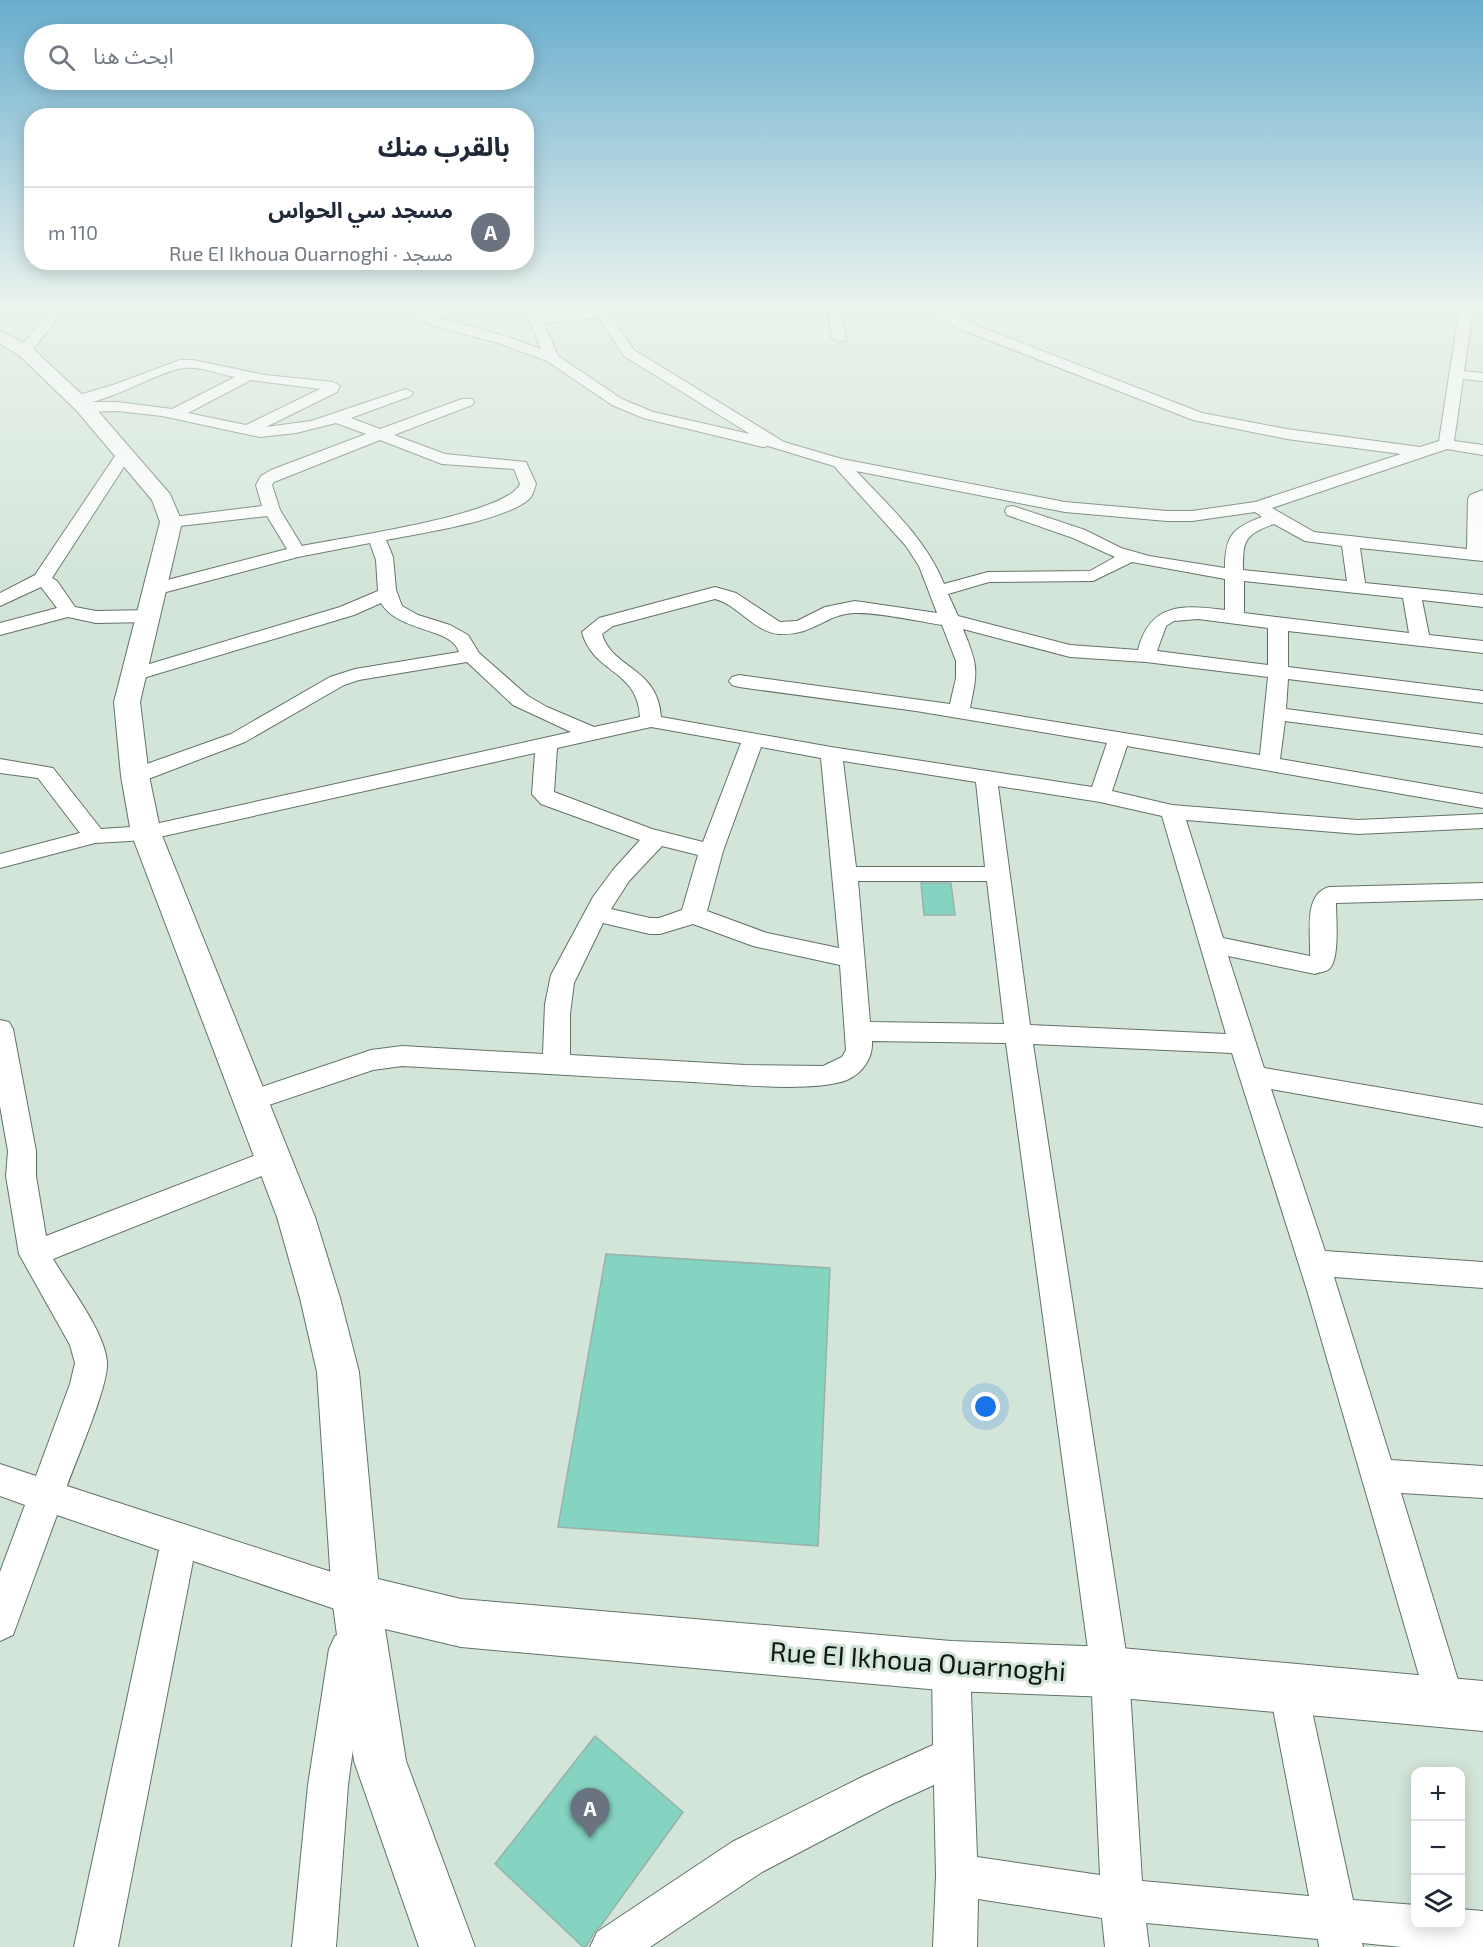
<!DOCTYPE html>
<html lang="ar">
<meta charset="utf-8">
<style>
:root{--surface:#fff;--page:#f2f2f3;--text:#1f2937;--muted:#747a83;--line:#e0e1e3;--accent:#d93025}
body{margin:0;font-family:"Exo 2","Noto Sans Arabic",sans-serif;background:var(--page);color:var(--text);direction:rtl}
.controls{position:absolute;right:18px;bottom:18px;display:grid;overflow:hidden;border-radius:12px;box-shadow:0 3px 15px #0003}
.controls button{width:54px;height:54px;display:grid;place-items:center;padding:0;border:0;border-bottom:2px solid var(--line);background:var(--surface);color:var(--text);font:30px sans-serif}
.you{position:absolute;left:986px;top:1407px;width:21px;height:21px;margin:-15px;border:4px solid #fff;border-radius:50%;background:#1a73e8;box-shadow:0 0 0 9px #1a73e833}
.badge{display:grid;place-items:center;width:39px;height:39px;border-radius:50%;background:var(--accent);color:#fff;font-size:20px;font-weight:700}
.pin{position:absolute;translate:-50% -50px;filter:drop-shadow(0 2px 3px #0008)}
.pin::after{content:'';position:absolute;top:32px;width:21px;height:18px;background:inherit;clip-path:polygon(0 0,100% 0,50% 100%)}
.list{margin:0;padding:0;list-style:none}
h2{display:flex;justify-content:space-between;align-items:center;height:78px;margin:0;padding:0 24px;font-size:26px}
h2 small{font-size:20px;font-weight:400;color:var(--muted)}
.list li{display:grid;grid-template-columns:39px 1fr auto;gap:18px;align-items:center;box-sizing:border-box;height:84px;padding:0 24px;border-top:2px solid var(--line)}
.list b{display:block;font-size:22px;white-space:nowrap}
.list p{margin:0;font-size:20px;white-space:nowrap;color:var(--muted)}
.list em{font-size:20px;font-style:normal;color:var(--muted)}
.icon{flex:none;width:33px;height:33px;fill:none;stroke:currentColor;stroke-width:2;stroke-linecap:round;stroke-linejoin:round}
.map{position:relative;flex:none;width:1483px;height:1947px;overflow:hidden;direction:ltr}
.search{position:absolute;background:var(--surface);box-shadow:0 3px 15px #0003;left:24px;top:24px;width:510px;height:66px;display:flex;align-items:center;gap:15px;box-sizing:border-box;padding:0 21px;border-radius:33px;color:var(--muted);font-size:22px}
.panel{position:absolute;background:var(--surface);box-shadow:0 3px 15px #0003;left:24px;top:108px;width:510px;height:162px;border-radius:24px;direction:rtl}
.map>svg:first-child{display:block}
.building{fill:#85d4c1;stroke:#9ab0aa;stroke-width:1.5}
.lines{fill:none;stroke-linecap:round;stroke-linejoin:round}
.minor-casing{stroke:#627267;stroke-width:2}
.tertiary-casing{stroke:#627267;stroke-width:2}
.minor{fill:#fff;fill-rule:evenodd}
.tertiary{fill:#fff;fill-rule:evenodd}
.labels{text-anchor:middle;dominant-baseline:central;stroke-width:6;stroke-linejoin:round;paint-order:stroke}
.near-street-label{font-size:27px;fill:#111712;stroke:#d3e5d8}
</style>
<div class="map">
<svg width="1483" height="1947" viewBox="0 0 1483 1947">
<rect width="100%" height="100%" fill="#d3e5d8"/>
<g class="building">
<polygon points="921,883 951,883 955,915 924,915"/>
<polygon points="606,1254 830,1268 818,1546 558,1527"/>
<polygon points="595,1736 683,1812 600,1927 595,1931 586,1947 583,1947 495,1864"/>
</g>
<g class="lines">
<defs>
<g id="minor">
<polygon points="52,306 66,306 30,354 20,354 18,351"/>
<path d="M487,306h50l4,10 53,-5 -2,-5h12l30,44 150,92 58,17 223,43 102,9h25l63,-9 146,-48 -114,-15 -94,-19 -238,-93 -22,-13 -4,-8h12l24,15 237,92 85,16 133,18 19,-6 21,-135h14l-10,65 19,2v8l-20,-2 -9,62 29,4v10l-36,-6 -175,59 42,24 153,17 1,-50 2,-4 13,-5v71l-123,-13 5,35 118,12v12l-61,-7 7,35 54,6v12l-195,-22v36l195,24v12l-195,-24 -2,30 197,26v12l-198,-26 -5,38 203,35v14l-356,-62 -15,45 60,14 186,15 125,-6v14l-125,6 -172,-14 37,118 87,18c1,-22 -7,-62 19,-69l154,-4v16l-147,4c0,14 4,57 -7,66 -3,3 -10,3 -14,5l-87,-18 36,112 219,37v22l-212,-38 54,162 158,11v26l-149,-11 57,183 92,6v32l-82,-5 64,210 -5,14 -14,5 -14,-5 -5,-14 -120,-413 -75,-237 -199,-9 96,628 13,209 167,15 -40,-208 5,-14 14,-5 14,5 5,14 46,212 63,5v19h44v-15l23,2v36h-82l-39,-4 1,4h-44l-1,-8 -172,-16 3,24h-44l-3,-29 -124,-19 -1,48h-44l3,-72 -2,-90 -44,20 -128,67 -112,75h-60l7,-15 135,-90 130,-65 71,-32 -1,-79 5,-14 14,-5 14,5 5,14 7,191 123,18 -9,-203 -85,-629 -134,-2c1,17 -9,32 -25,39 -35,13 -115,4 -154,2 -98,-5 -194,-11 -291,-16l-29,4 -122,41 -10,-3 -4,-7 4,-7 130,-44 31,-4 141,8 2,-50 6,-29 42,-78 20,-27 27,-30 -99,-36 -9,-10 3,-41 -389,87 -51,3 -95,25v-14l80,-21 -42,-55 -38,-5v-14l53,9 48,61 45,-3 425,-94 -58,-27 -46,-43 -108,18 -15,5 -99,57 -102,39 -8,2 -8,-2 -3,-5 3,-5 104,-37 99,-57 25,-8 104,-17c-7,-25 -60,-19 -78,-49l-27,12 -214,64h-14l-3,-4 3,-4 214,-64 38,-16 -2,-31 -6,-17 -72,14 -143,38 -7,-2 -2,-4 2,-4 139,-36 -20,-33 -96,11 -6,-1 -3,-4 3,-4 97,-12 -6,-21 5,-9 10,-6 95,-36 -30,-11 -40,10 -36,4 -98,-21 -45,-5 -30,1 -8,-5 8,-5h30l55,7 63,-32c-16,-3 -35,-11 -51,-9 -27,3 -87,42 -112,35l-2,-3 2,-3 41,-12 67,-25h13l72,15 68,7 7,4 -3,6 -71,35 45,-6 95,-32 7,4 -2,3 -60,22 29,11 82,-30h10l2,3 -2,3 -78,30 51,19 81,8 10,22c-1,4 -3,9 -5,13 -20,23 -114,37 -145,43l7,17 3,33 6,16 16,9 32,10 18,10 11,18 49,43 19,11 47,20 46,-10c-2,-48 -47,-43 -58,-85l17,-14 116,-31 21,6 44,29 17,-1 28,-14 30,-6 82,12 -18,-47 -13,-20 -72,-80 -66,-20 -5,1 -120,-29 -31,-13 -65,-44 -49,-18 -64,-17 -23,-12 7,-4 7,2 6,-3zM526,311l15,38 -33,-12 -72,-20zM599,318l25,38 126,78 -97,-22 -31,-13 -64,-43 -14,-33zM251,380l69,9 -74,36 -58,-12zM380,440l62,24 72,5 6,15c-13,31 -180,54 -218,62l-22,-36 -8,-25 2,-3zM856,471l209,41 102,9h25l63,-9 7,5c-30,11 -37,19 -37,51l-76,-12 -28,-8 -36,-18 -72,-24 -6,1 -2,4 2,4 66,23 42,19 -25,14 -102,1 -44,12c-18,-45 -55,-78 -88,-113zM1274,524l31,17 37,5 5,35 -104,-11c0,-30 1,-35 31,-46zM1132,562l93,17v31c-41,-5 -75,-8 -87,40l-68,-5 -112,-29 -10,-22 41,-12 104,-1zM1244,581l159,17 6,35 -165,-20zM715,599c23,6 39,33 64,35 34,2 47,-20 75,-21 23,-1 63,8 88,12l14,36v17l-6,26 -211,-29 -7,2 -3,4 3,4 7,2 177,24 191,32 -15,44 -261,-40 -170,-30c-3,-50 -49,-48 -59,-83l11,-8zM1198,619l70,9v37l-111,-14 9,-25 8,-5zM963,629l107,28 76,5 122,15 -8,78 -290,-47c8,-39 8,-42 -7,-79zM651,727l90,16 -38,99 -51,-13 -98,-37 3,-44zM761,747l60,11 18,190 -72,-15 -60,-22 16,-60zM843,761l133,21 9,85h-129zM998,786l102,16 62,14 64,218 -196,-9zM662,846l36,9 -16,55 -23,8h-9l-39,-9 18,-28zM858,881h129l17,143 -134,-2zM603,923l47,11h10l33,-10 60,22 87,19 6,85 -4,7 -19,9 -78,-1 -175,-10v-41l4,-31z"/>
<polygon points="718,306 731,306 735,311 728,315 723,314"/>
<polygon points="764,306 777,306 778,307 771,311 766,310"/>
<polygon points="827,306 840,306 846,338 844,341 839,342 832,338"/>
<polygon points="123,451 131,456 52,578 57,581 75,607 96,611 149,610 156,612 158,616 156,620 149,622 96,623 68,617 0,635 0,623 57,608 41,587 0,606 0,593 35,575 117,453"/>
<path d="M0,1020l9,2 4,7 23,122v25l10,60 228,-88 10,3 4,8 -4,8 -231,92c16,27 52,73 54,103 2,23 -31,98 -40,124l289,94 13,5 6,13 -7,22 -13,5 -13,-5 -4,-10 -145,-49 -75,386h-44l85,-397 -102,-35 -44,120 -13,6v-69l25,-67 -25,-9v-32l36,12 34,-92 5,-21 -5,-18 -51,-91 -13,-78 2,-25 -8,-45z"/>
<polygon points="348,1630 361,1636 367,1649 348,1785 336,1947 292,1947 308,1785 329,1649 335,1636"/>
</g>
<polygon id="tertiary" points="0,331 31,347 91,403 170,494 182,522 140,702 149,776 161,833 315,1217 340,1298 359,1372 378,1579 461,1599 951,1641 1110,1647 1483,1681 1483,1731 1110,1697 951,1691 461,1647 385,1629 406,1761 475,1947 419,1947 354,1761 332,1598 317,1372 300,1298 277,1217 131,833 121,776 114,702 160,522 152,500 77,411 19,355 0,344"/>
</defs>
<use href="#minor" class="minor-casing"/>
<use href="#tertiary" class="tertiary-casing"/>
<use href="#minor" class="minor"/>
<use href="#tertiary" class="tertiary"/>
</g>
<linearGradient id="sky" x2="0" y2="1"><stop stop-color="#6aaece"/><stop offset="0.53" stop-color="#ebf3ed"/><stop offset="1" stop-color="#ebf3ed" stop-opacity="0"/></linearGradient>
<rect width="1483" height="578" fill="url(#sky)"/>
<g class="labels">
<g class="near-street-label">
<text transform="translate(918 1660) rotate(4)">Rue EI Ikhoua Ouarnoghi</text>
</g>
</g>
</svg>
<div class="controls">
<button>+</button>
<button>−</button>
<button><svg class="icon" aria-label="layers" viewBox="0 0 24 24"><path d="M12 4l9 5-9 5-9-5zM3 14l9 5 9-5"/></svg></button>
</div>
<div class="you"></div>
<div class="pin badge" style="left:590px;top:1838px;background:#6b7280">A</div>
<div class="search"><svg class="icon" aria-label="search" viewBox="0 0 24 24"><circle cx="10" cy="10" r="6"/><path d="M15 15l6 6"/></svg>ابحث هنا</div>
<section class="panel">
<h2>بالقرب منك<small></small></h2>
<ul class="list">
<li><span class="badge" style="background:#6b7280">A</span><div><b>مسجد سي الحواس</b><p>مسجد · Rue EI Ikhoua Ouarnoghi</p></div><em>110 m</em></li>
</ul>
</section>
</div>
